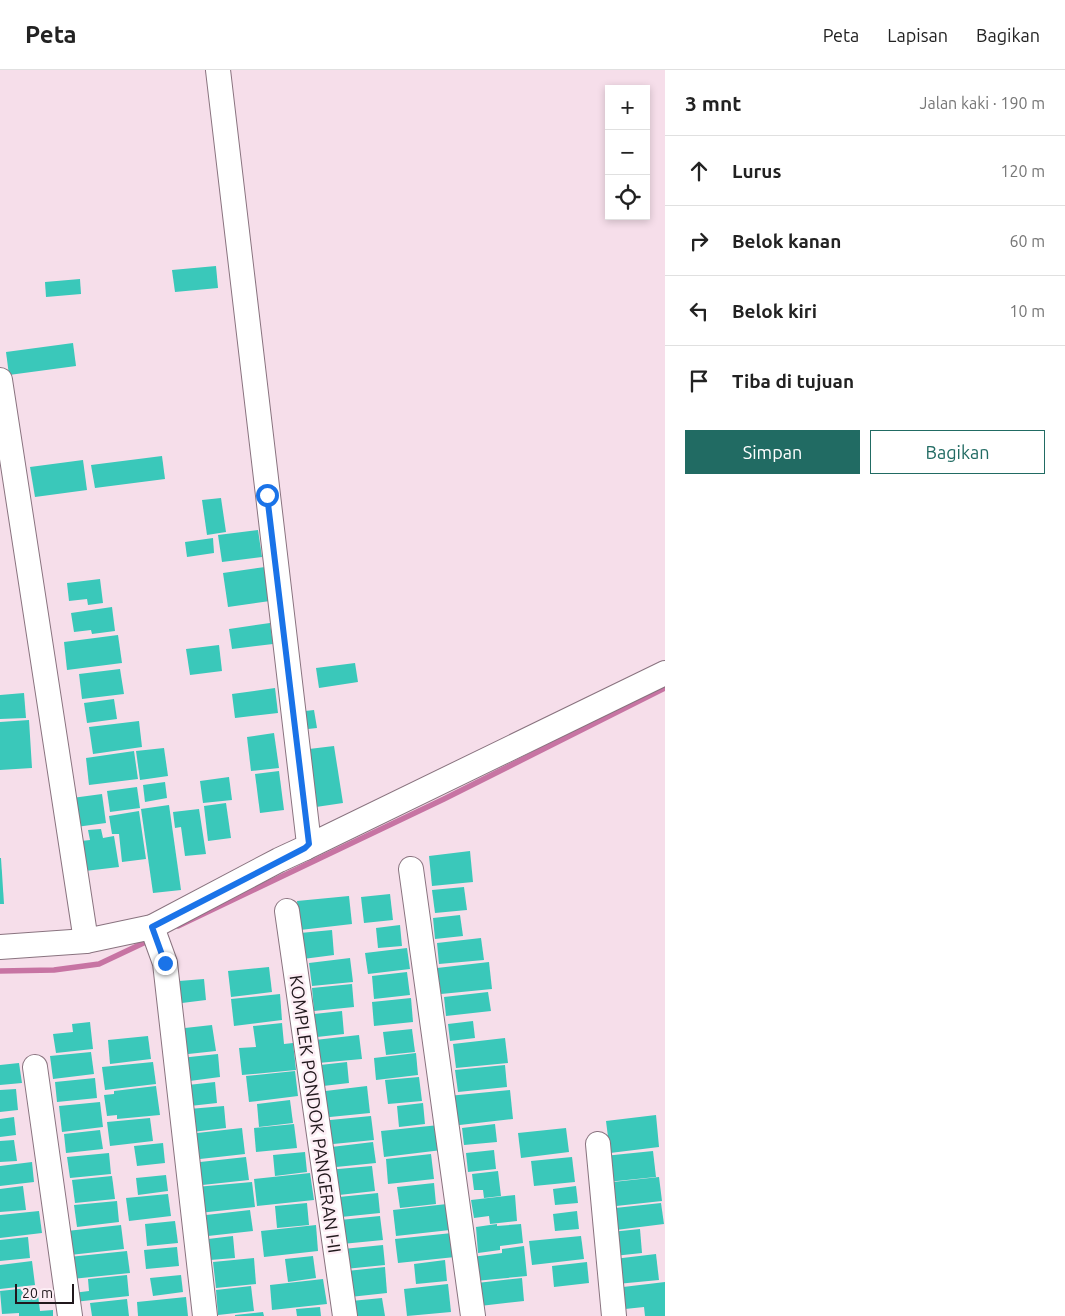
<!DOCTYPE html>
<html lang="id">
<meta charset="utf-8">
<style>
:root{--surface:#fff;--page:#f6f6f6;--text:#222;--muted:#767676;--line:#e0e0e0;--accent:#216b63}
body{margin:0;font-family:Ubuntu,sans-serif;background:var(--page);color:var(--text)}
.controls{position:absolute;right:15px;top:15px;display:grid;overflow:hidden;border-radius:0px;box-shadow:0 2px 8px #0003}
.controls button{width:45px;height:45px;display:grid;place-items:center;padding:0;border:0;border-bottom:1px solid var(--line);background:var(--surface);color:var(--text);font:25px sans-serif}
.scale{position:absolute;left:15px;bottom:12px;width:59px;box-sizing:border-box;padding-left:5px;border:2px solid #20181c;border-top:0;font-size:14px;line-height:18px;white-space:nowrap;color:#20181c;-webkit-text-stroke:4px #fdeef5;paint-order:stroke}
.stop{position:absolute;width:15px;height:15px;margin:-11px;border:4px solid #1a73e8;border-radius:50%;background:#fff}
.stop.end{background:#1a73e8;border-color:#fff;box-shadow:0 1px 5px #0008}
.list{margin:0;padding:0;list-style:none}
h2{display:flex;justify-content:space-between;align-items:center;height:65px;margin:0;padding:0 20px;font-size:21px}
h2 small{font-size:16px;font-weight:400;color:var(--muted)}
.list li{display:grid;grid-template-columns:32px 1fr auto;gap:15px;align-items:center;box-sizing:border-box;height:70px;padding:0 20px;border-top:1px solid var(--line)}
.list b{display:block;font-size:19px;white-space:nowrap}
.list em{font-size:16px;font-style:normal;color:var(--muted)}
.actions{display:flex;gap:10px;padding:15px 20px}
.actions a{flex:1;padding:11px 0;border:1px solid var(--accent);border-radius:0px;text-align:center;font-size:18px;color:var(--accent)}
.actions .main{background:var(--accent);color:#fff}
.icon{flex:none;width:28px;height:28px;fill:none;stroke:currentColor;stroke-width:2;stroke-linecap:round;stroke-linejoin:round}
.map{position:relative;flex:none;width:665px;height:1246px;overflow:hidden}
header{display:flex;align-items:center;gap:30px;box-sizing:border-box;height:70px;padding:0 25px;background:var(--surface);border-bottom:1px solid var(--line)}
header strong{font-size:24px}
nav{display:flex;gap:28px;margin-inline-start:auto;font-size:18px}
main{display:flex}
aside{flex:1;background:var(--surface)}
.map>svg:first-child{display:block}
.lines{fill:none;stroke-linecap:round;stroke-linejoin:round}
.stream{stroke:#c774a3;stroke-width:5.5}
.building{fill:#3ac8ba}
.street-casing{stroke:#89737f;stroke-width:26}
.street{stroke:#fff;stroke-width:24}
.route{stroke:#1a73e8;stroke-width:6}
.labels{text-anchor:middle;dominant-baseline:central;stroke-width:5;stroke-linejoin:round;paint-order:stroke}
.street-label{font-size:18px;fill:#20181c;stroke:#fdeef5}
</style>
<header>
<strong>Peta</strong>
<nav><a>Peta</a><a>Lapisan</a><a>Bagikan</a></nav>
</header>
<main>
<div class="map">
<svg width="665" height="1246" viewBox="0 0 665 1246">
<rect width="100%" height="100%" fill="#f6deea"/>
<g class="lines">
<g class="stream">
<polyline points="178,856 444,729 665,618"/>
<polyline points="0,901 54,900 99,894 152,869"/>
</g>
</g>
<g class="building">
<polygon points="216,196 218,218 175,222 172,200"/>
<polygon points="80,209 81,224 46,227 45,212"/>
<polygon points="73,273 76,296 9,305 6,282"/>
<polygon points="162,386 165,409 95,418 91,395"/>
<polygon points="83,390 87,420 35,427 30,397"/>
<polygon points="221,428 226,462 207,465 202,430"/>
<polygon points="258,460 262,487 222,492 218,465"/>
<polygon points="213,468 214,483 187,487 185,472"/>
<polygon points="265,497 270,531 228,537 223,503"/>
<polygon points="100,509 103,533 88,535 87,529 69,531 67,513"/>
<polygon points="112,537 115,561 92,564 91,560 74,562 71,543"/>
<polygon points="270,553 273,574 232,579 229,559"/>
<polygon points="118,565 122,593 67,600 64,572"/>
<polygon points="219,575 222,601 190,605 186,579"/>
<polygon points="355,593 358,612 319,618 316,598"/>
<polygon points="120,599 124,624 82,629 79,604"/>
<polygon points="275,618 278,643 235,648 232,624"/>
<polygon points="24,623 26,648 0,649 0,625"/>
<polygon points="114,629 117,649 87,653 84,633"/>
<polygon points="314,640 317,658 299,660 296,642"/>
<polygon points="29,650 32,698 0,700 0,652"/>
<polygon points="139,651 142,677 93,684 89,657"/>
<polygon points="274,663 279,698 251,701 247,667"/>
<polygon points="334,676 343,733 316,737 309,679"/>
<polygon points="164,678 168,706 140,710 136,681"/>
<polygon points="134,681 138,709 89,715 86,688"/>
<polygon points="279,701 284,740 260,743 255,704"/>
<polygon points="229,707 232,730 203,733 200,711"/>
<polygon points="165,712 167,728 145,732 143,715"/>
<polygon points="137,717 140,738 110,742 107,721"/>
<polygon points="102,724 106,753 76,757 72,728"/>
<polygon points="226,733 231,768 208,771 204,736"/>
<polygon points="169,735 181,820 153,823 141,739"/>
<polygon points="199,739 206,784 185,786 181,757 175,758 173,742"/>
<polygon points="139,741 146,789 122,792 119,764 112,764 109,746"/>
<polygon points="101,759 103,768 114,766 119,797 85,801 81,771 90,770 88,760"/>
<polygon points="470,781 473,812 432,816 429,786"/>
<polygon points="0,788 1,788 4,834 0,834"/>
<polygon points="464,817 467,840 435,843 432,820"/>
<polygon points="390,824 393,850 364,853 361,827"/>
<polygon points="349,826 352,854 300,860 297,831"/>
<polygon points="460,845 463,866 435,869 433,848"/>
<polygon points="400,855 402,876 378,878 376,858"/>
<polygon points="332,860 334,885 303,889 300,863"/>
<polygon points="481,868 484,890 439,894 437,873"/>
<polygon points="407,878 410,899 368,904 365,883"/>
<polygon points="350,888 353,912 312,916 309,893"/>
<polygon points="489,892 492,919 441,924 437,898"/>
<polygon points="269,897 272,922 231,927 228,901"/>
<polygon points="407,902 410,925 374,929 372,906"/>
<polygon points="204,909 206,930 182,933 179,911"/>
<polygon points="352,914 354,937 314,941 312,918"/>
<polygon points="488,922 491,941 446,946 444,927"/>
<polygon points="280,924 282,950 234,956 231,929"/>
<polygon points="411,928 413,952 374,956 372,932"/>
<polygon points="342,941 344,964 317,967 314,944"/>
<polygon points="473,951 475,968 450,971 448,954"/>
<polygon points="90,952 93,979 56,983 53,964 73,962 72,954"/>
<polygon points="282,953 284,974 293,973 296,1000 242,1005 239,978 256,977 253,956"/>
<polygon points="212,955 216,981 179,985 176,959"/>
<polygon points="412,959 415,982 386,985 383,962"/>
<polygon points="359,965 362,989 318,993 315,970"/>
<polygon points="148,966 151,989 110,994 108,970"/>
<polygon points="505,968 508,993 456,998 453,974"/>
<polygon points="91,982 94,1004 53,1009 50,986"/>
<polygon points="416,983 418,1005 376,1010 374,988"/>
<polygon points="218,984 220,1007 182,1012 180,988"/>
<polygon points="153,992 156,1014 105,1020 102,997"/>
<polygon points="347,992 349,1013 323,1016 320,995"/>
<polygon points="19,993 22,1013 0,1015 0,995"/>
<polygon points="505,995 507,1017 458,1022 455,1000"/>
<polygon points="295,1001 298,1026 249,1032 246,1006"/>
<polygon points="419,1007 422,1031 388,1034 385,1010"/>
<polygon points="95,1008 97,1028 57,1032 55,1012"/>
<polygon points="215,1012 217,1033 190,1036 188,1015"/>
<polygon points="156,1016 160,1045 117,1049 117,1045 107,1046 104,1025 114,1024 114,1021"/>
<polygon points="367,1016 370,1043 320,1048 317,1022"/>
<polygon points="16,1019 18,1040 0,1042 0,1020"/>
<polygon points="510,1020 513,1049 451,1056 448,1026"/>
<polygon points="290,1030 293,1053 259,1057 257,1034"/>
<polygon points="100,1032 103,1057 62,1062 59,1036"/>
<polygon points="423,1033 425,1054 399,1057 397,1036"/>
<polygon points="224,1036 226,1058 192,1062 189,1039"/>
<polygon points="656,1045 659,1077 610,1083 606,1051"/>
<polygon points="371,1046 374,1070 323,1075 320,1051"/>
<polygon points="14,1047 16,1065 0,1067 0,1049"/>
<polygon points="150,1048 153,1071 110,1076 107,1052"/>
<polygon points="294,1054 297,1078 256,1082 254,1058"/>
<polygon points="495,1054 497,1072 464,1075 462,1058"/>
<polygon points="439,1055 442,1080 384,1087 381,1061"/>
<polygon points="242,1058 245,1084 191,1090 188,1064"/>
<polygon points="566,1058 569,1082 521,1088 518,1063"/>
<polygon points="100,1060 103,1079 66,1083 64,1064"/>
<polygon points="14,1070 17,1091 0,1092 0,1071"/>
<polygon points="373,1072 376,1093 326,1098 323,1078"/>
<polygon points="163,1073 165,1093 137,1096 134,1076"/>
<polygon points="494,1080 496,1099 468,1102 466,1083"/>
<polygon points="653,1081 656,1107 607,1112 604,1086"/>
<polygon points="305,1082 307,1102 275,1106 273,1085"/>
<polygon points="109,1083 111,1104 70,1108 67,1087"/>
<polygon points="431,1084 434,1109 388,1114 386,1089"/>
<polygon points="246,1087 249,1110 193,1116 191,1093"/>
<polygon points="572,1087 575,1112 534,1116 531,1091"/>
<polygon points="32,1092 34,1112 0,1116 0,1096"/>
<polygon points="372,1096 375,1121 330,1126 327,1100"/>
<polygon points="498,1101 501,1126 484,1128 483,1120 474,1120 472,1104"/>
<polygon points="310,1103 314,1130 257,1136 254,1109"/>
<polygon points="166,1105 168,1121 138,1125 136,1108"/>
<polygon points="112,1106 115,1129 75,1133 72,1110"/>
<polygon points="659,1107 662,1131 607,1137 604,1113"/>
<polygon points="252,1112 255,1137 199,1143 196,1117"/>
<polygon points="434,1113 436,1134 400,1138 397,1117"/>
<polygon points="23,1116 26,1140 0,1142 0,1119"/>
<polygon points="576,1116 578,1133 555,1135 553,1119"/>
<polygon points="378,1123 380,1143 341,1147 339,1127"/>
<polygon points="168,1124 171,1146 129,1151 126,1128"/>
<polygon points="515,1125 517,1151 490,1154 489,1146 474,1148 471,1130"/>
<polygon points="117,1131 119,1152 77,1157 74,1135"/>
<polygon points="307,1133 309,1155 277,1158 275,1136"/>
<polygon points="661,1133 664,1154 608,1161 606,1139"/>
<polygon points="447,1134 450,1160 396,1166 393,1140"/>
<polygon points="250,1140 253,1161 208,1166 206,1145"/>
<polygon points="39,1141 42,1163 0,1168 0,1145"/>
<polygon points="577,1141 579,1159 555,1161 553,1144"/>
<polygon points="380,1146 383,1170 342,1174 340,1150"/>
<polygon points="175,1151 178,1173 147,1176 145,1154"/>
<polygon points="497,1154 497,1156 521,1154 523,1173 500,1176 500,1180 478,1183 476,1157"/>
<polygon points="121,1155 124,1179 70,1185 67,1161"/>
<polygon points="316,1155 318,1181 264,1187 261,1161"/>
<polygon points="640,1159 642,1183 614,1186 611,1162"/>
<polygon points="452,1163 455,1187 398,1193 395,1169"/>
<polygon points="233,1166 235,1188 210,1190 208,1169"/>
<polygon points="581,1166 584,1189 532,1195 529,1171"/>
<polygon points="28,1167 30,1188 0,1191 0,1170"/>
<polygon points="383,1175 385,1195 345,1199 343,1179"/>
<polygon points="524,1176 527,1206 475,1211 472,1187 502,1183 502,1179"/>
<polygon points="177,1177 179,1196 146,1199 144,1180"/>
<polygon points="127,1181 130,1203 72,1209 69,1187"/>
<polygon points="656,1184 659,1210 617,1214 614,1189"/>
<polygon points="313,1186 316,1208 288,1212 285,1189"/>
<polygon points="254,1188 256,1214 216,1218 213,1192"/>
<polygon points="445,1190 447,1211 416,1214 414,1194"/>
<polygon points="32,1191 35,1215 0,1219 0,1195"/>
<polygon points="587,1192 589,1213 554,1217 552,1196"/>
<polygon points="385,1197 387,1223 350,1227 347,1201"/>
<polygon points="127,1205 129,1226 74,1232 73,1223 89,1221 88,1209"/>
<polygon points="181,1205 183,1222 153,1226 150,1208"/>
<polygon points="522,1208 524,1231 480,1236 477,1213"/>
<polygon points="323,1209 327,1234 272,1240 270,1215"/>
<polygon points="665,1212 665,1246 645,1246 644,1237 625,1239 623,1217"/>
<polygon points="448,1214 451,1242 407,1246 404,1219"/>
<polygon points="251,1216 254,1241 218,1245 216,1220"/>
<polygon points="37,1217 40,1241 53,1240 53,1246 19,1246 19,1243 2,1244 0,1221"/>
<polygon points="186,1227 188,1246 138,1246 137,1232"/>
<polygon points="382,1228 385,1246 352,1246 351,1231"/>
<polygon points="127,1229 129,1246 92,1246 90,1233"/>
<polygon points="320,1237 321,1246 297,1246 296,1239"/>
<polygon points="263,1242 264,1246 235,1246 235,1245"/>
</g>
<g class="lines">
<defs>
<g id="street">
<polyline points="0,310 86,871"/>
<polyline points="305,778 665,603"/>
<polyline points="411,799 473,1246"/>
<polyline points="287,841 345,1246"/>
<polyline points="152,857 165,893 205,1246"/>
<polyline points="0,877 86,871 152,857 279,790 305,778 309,774 218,0"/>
<polyline points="35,997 70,1246"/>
<polyline points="598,1074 614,1246"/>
</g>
</defs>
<use href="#street" class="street-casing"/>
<use href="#street" class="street"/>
</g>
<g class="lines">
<polyline class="route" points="165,893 152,857 305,778 309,774 267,425"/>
</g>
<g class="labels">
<g class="street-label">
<text transform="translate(316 1044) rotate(82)">KOMPLEK PONDOK PANGERAN I-II</text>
</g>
</g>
</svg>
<div class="controls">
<button>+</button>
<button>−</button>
<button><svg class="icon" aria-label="locate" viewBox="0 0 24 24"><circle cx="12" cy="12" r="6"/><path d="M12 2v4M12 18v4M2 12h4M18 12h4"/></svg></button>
</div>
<div class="scale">20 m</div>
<div class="stop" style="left:267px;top:425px"></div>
<div class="stop end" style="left:165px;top:893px"></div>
</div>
<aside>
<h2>3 mnt<small>Jalan kaki · 190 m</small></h2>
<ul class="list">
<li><svg class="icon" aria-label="ahead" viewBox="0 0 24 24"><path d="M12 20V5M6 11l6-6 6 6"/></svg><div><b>Lurus</b></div><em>120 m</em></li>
<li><svg class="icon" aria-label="right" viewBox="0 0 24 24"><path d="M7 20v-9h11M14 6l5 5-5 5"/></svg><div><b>Belok kanan</b></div><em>60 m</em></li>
<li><svg class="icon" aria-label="left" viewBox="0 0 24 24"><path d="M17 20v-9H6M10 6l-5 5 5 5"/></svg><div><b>Belok kiri</b></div><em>10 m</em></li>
<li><svg class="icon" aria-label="arrive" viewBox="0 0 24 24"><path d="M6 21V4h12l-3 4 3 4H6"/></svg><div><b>Tiba di tujuan</b></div></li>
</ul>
<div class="actions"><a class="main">Simpan</a><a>Bagikan</a></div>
</aside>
</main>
